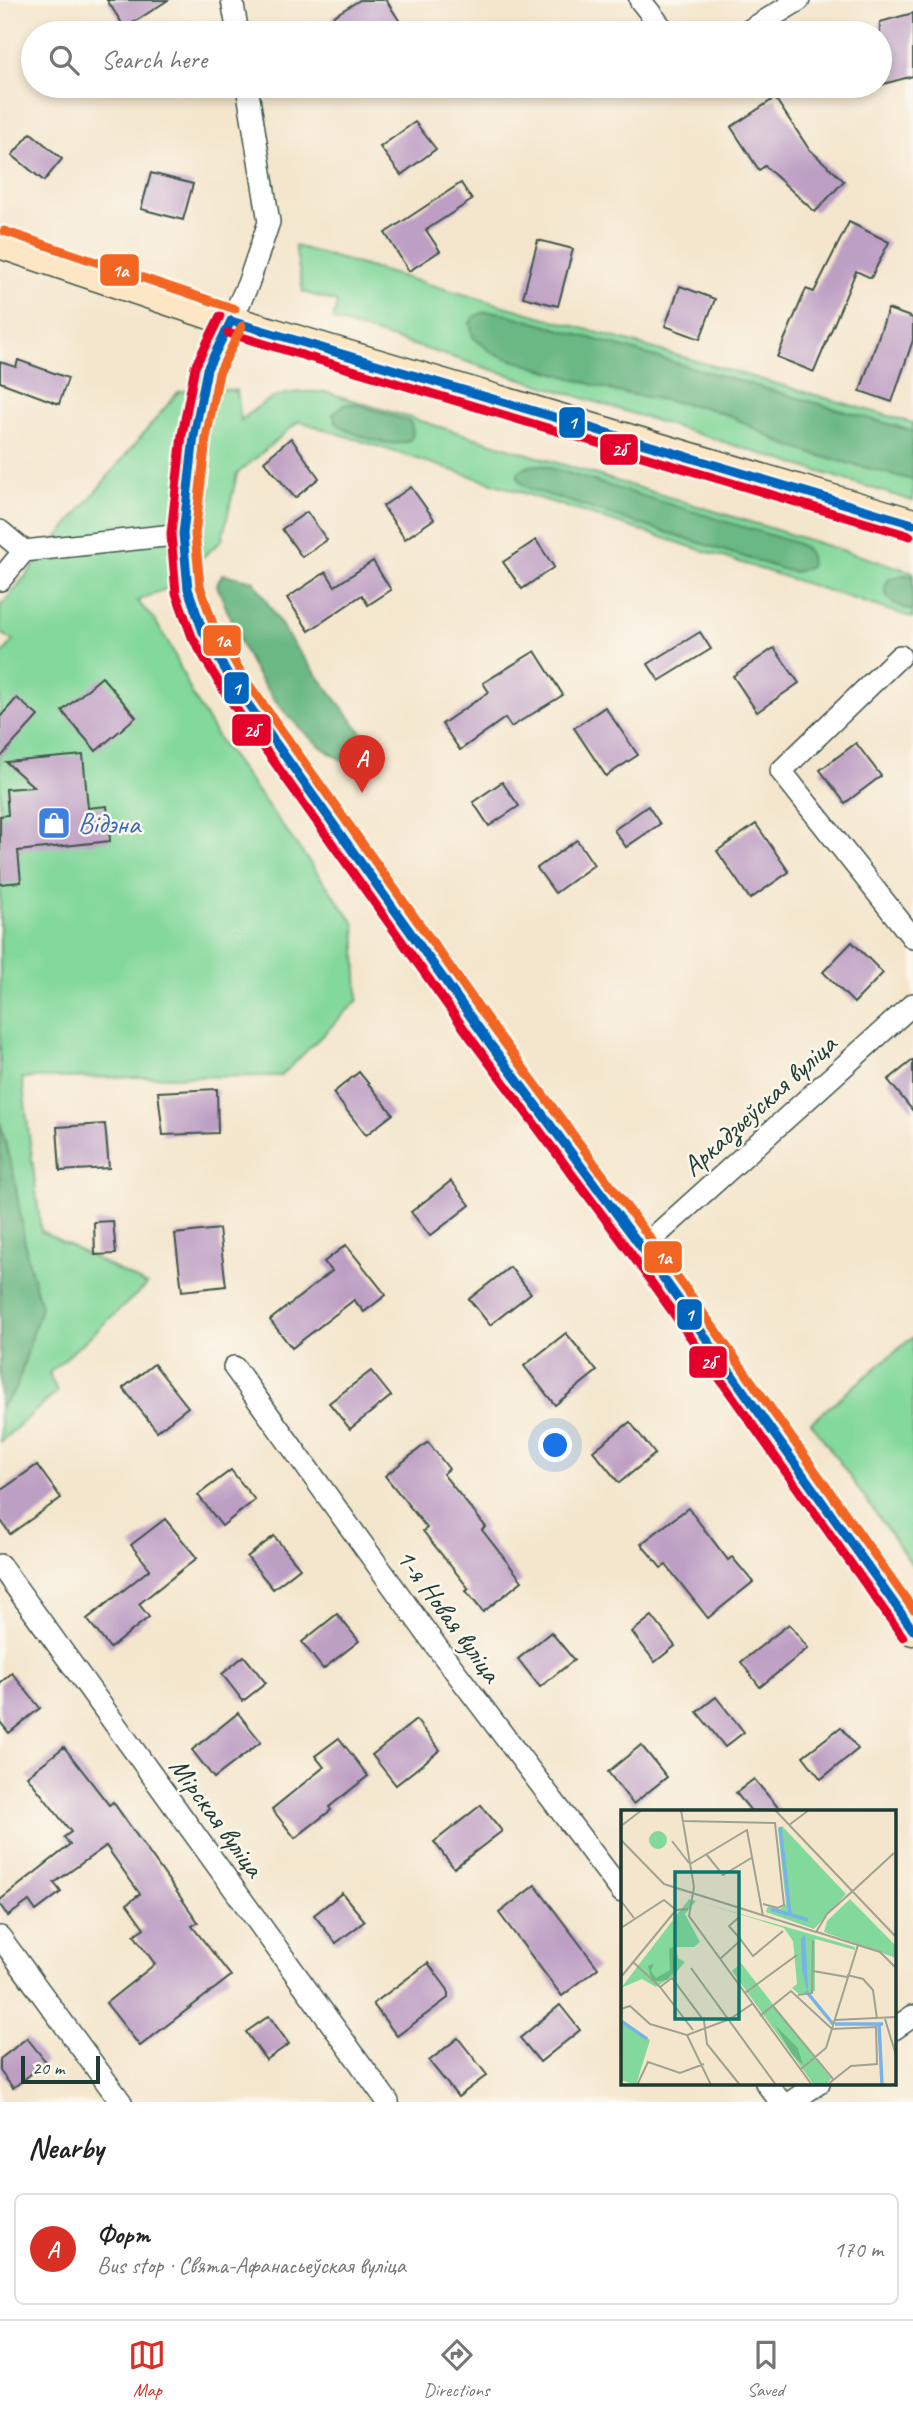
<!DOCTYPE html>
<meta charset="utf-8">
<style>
:root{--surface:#fff;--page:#f2f2f2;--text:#222;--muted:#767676;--line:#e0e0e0;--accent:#d93025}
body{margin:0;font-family:Caveat,sans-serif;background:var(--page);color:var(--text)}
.scale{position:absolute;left:21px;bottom:18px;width:79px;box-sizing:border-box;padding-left:7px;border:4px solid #1f3d34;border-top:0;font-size:19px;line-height:24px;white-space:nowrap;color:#1f3d34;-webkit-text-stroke:5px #fbf7ec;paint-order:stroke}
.you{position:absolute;left:556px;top:1446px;width:24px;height:24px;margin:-18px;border:5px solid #fff;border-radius:50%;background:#1a73e8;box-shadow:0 0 0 10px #1a73e833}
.badge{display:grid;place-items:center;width:46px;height:46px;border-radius:50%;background:var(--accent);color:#fff;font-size:23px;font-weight:700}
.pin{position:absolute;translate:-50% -58px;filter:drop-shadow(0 2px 4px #0008)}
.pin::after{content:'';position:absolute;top:37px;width:24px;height:21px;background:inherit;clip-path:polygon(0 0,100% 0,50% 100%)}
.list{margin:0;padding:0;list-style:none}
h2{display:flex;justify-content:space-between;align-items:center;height:91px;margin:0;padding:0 28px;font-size:30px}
h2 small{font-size:23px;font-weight:400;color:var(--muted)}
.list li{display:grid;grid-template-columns:46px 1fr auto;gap:21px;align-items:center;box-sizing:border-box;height:112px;margin:0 14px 14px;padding:0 14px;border:2px solid var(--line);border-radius:10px}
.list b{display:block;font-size:26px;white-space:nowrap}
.list p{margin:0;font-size:23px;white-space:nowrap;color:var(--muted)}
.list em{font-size:23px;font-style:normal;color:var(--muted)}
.icon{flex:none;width:38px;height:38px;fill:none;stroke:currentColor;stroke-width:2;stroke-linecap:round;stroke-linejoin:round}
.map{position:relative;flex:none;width:913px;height:2102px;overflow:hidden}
.search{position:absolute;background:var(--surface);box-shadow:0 4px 10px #0003;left:21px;right:21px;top:21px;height:77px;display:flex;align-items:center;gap:18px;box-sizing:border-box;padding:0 24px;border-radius:38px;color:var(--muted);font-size:26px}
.sheet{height:217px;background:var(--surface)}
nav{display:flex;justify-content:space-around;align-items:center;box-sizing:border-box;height:98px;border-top:2px solid var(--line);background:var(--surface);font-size:19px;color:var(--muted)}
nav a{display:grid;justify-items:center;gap:4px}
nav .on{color:var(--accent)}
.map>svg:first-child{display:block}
.green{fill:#83d89b;stroke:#518a68;stroke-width:2}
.forest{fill:#6ab883;stroke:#447a5c;stroke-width:2}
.building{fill:#bd9fc4}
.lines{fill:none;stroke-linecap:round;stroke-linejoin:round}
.street-casing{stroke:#3f564b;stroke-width:24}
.secondary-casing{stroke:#3f564b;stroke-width:33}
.street{stroke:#fff;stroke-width:21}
.secondary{stroke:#fce6c4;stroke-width:30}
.bus-1-casing{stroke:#fbf7ec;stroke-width:14}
.bus-2-casing{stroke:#fbf7ec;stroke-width:14}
.bus-3-casing{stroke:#fbf7ec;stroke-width:14}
.bus-1{stroke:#0065bd;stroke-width:9}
.bus-2{stroke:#e4002b;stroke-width:9}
.bus-3{stroke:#f26522;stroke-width:9}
.labels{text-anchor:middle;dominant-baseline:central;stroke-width:5;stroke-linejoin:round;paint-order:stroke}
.shop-label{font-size:28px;fill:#366cbe;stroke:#fbf7ec;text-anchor:start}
.street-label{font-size:28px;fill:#1f3d34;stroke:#fbf7ec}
.inset-river{fill:none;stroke:#77b3e9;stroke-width:3.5}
.inset-road{fill:none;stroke:#9fa290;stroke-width:2}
.view{fill:#0f766e;fill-opacity:0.15;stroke:#0f766e;stroke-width:3.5}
.inset-edge{fill:none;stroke:#1f3d34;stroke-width:3.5}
.line-badge{stroke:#fbf7ec;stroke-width:2.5}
.badge-label{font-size:19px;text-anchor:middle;font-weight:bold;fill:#fff}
</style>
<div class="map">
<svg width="913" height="2102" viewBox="0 0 913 2102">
<rect width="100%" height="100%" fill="#fbf7ec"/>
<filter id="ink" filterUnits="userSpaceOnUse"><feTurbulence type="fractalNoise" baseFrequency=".0143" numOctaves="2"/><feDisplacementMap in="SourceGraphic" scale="14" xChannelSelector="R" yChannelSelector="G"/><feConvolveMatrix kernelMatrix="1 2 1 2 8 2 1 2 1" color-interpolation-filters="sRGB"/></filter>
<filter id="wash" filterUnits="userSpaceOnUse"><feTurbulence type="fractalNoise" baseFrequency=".00686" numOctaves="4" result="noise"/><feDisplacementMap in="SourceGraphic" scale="28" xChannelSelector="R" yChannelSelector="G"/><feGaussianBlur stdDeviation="1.57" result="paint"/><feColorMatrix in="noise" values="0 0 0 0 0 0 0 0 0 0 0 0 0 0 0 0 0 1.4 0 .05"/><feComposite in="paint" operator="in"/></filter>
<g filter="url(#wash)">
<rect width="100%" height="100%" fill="#f4e6cd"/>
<g class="green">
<polygon points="295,246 913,423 913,501 333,320 337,302 303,292"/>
<path d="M206,387l31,4 4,30c27,-27 48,-31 85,-29l587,180v46l-614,-197 -62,53 -15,66 -54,48 -31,13 17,18 18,30 21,47 27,45 135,183 3,76 -77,76 -259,2 19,153 106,54 -98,88 8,19 -57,50v-785l13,-16 -13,-9v-25l178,-215z"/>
<polygon points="913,1337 913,1566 811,1422"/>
</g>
<g class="forest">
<polygon points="485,312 497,312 513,316 913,431 913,480 809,453 782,443 733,417 704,407 617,392 506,358 490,351 473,337 470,323 475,316"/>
<path d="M345,404h12l53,18c18,40 -60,14 -72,2 -3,-4 -3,-5 -5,-10z"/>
<path d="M541,465l255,78c10,5 17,11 14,24l-15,5 -10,-2 -255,-81c-23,-13 -10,-24 11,-24z"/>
<path d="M222,574l32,7 39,63 69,89 3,23 -6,8c-32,-1 -76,-52 -94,-77 -21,-30 -34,-68 -48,-102z"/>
<path d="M904,575l9,1v35c-15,-4 -36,-13 -24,-32z"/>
<polygon points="0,1122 14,1176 27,1256 41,1307 16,1389 0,1408"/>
</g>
<g id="blocks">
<g class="building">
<polygon points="107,0 168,0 125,28"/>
<polygon points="360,0 386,0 402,25 389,33 342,33 332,17"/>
<polygon points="913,13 913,76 880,85 880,22"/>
<polygon points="775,98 809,149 844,181 815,212 765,166 759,170 731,127"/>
<polygon points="415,122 436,149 401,175 380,147"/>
<polygon points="31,133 62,159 44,181 12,155"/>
<polygon points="151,173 193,184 183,220 141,209"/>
<polygon points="461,183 472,200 426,230 440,251 409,271 385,233"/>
<polygon points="849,222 889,242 871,278 856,271 814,372 777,357 806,289 814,292"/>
<polygon points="538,240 573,249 558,306 523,297"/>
<polygon points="680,286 715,299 700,339 665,326"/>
<polygon points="888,309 913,318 913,340 892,402 860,391"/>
<polygon points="18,360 68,378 59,404 0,382 0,362 16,367"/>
<polygon points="291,438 319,478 295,498 264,461"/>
<polygon points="411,487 434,519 405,539 383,506"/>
<polygon points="307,512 327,540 302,557 282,529"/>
<polygon points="536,540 554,567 522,589 503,562"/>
<polygon points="373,561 391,590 368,605 362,595 309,631 287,598 326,572 335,586"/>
<polygon points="700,632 711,649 659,681 648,664"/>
<polygon points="774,648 799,683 757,712 733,676"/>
<polygon points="535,651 563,695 511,727 505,718 460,750 442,724 489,692 483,683"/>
<polygon points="102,677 136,717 96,751 62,711"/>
<polygon points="17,698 38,716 0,758 0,717"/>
<polygon points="605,707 638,755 606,776 574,728"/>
<polygon points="856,743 881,776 845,803 820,770"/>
<polygon points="83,755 88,808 107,806 110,841 18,851 21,882 0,884 0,816 8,815 6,789 34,787 6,762"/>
<polygon points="502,782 519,806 489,826 473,802"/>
<polygon points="648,806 660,824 626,847 614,830"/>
<polygon points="756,824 789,872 750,899 717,851"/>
<polygon points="577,840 594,865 555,893 537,868"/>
<polygon points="852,942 883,973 854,1003 823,972"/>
<polygon points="913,1060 913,1111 888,1080"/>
<polygon points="359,1072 393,1114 366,1135 333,1093"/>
<polygon points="217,1089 218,1133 163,1135 158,1092"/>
<polygon points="105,1124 109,1168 60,1171 57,1127"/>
<polygon points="451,1181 470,1205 430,1236 411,1212"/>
<polygon points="113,1221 116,1254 95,1255 94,1222"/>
<polygon points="219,1229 226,1286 182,1291 175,1234"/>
<polygon points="346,1245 386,1295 364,1312 354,1300 292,1348 270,1320 332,1271 324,1262"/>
<polygon points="510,1267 531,1293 490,1325 469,1299"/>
<polygon points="566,1333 597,1371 555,1405 524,1366"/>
<polygon points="154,1364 188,1407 157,1431 123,1388"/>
<polygon points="371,1371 391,1396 350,1429 329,1403"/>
<polygon points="630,1422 655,1454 619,1483 593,1451"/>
<polygon points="428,1442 449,1469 443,1474 486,1527 482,1530 522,1581 483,1612 466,1591 469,1589 423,1531 427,1528 385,1476"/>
<polygon points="37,1465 61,1498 10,1534 0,1519 0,1491"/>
<polygon points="231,1470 255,1500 222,1526 198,1495"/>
<polygon points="688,1508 728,1560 732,1557 753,1582 708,1618 666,1565 661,1568 641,1544"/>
<polygon points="165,1519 197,1558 139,1604 149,1617 110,1648 87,1619 150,1569 131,1545"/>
<polygon points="274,1536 300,1568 273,1589 247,1557"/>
<polygon points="337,1614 359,1641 323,1669 302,1642"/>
<polygon points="652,1616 675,1646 655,1662 632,1632"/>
<polygon points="789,1624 808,1648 760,1687 741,1662"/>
<polygon points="551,1632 574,1660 540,1687 518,1659"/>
<polygon points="244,1656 266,1683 243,1701 222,1674"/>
<polygon points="12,1673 40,1708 9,1733 0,1722 0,1683"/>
<polygon points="716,1697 744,1732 725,1747 697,1712"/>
<polygon points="238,1713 261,1742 214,1778 192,1750"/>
<polygon points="416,1720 440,1750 396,1785 372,1755"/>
<polygon points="841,1727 858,1749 821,1779 803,1756"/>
<polygon points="339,1738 368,1776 329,1807 331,1810 295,1838 272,1809 324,1767 315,1756"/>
<polygon points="641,1745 667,1777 633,1804 608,1772"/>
<polygon points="64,1747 109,1805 113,1802 198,1922 192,1926 231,1976 140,2046 106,2003 155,1964 134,1935 144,1928 127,1904 140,1894 106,1846 54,1883 61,1892 36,1911 29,1901 8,1916 0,1905 0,1900 70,1845 64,1837 71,1832 27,1776"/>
<polygon points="754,1779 781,1811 751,1811 736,1793"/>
<polygon points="481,1805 502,1831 454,1868 434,1842"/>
<polygon points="535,1885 598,1968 562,1996 499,1913"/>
<polygon points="342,1893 365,1921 336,1943 314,1915"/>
<polygon points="428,1963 448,1990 448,1998 397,2036 373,2004"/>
<polygon points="560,2005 580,2030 540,2062 520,2038"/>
<polygon points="269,2016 289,2044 266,2060 246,2032"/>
<polygon points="27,2038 46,2062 13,2088 0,2071 0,2059"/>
<polygon points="458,2038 487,2075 458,2097 429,2061"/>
</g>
</g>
</g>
<g filter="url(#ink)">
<use href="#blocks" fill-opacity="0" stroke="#3f564b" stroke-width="2"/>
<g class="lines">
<defs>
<g id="street">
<polyline points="232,0 238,33"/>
<polyline points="640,0 666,33"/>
<polyline points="745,33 799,0"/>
<polyline points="231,321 248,284 269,222 247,86"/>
<polyline points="0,531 24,551"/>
<polyline points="0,580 24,551 183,534"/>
<polyline points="900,656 781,771 913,938"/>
<polyline points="642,1248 913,1004"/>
<polyline points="234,1367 436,1646 622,1892"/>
<polyline points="0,1565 388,2102"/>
<polyline points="0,1937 121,2102"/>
<polyline points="894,2029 913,2016"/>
<polyline points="766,2083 781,2102"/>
<polyline points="791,2102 819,2083"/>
</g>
<g id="secondary">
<polyline points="0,243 231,321 913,524"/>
<polyline points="231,321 207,369 194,436 183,534 188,589 203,632 235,686 331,818 485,1037 642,1248 913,1630"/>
</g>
</defs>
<use href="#street" class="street-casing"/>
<use href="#secondary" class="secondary-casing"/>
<use href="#street" class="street"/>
<use href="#secondary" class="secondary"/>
<defs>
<g id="bus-1">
<polyline points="231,321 207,369 194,436 183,534 188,589 203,632 235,686 485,1037 642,1248 913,1630"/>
<polyline points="231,321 913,524"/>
</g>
<g id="bus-2">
<polyline points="220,316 195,367 182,435 171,534 176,593 192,637 225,693 475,1044 632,1255 903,1637"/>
<polyline points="228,333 910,536"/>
</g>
<g id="bus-3">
<polyline points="4,231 235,309"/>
<polyline points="242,326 219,373 206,438 195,534 200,586 214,627 245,679 495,1030 652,1241 913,1609"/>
</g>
</defs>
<use href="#bus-1" class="bus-1-casing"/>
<use href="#bus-2" class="bus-2-casing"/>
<use href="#bus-3" class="bus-3-casing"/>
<use href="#bus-1" class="bus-1"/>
<use href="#bus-2" class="bus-2"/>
<use href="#bus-3" class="bus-3"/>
</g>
</g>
<defs>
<symbol id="shop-square" viewBox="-11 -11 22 22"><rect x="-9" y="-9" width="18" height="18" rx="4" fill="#3f7fe0" stroke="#fbf7ec"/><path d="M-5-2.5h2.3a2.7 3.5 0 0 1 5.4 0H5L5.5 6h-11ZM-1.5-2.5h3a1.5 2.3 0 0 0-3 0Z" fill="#fff"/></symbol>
</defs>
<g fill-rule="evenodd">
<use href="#shop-square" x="35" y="804" width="38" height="38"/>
</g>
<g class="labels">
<g class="shop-label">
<text x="78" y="823">Відэна</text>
</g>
<g class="street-label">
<text transform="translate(759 1105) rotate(-42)">Аркадзьеўская вуліца</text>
<text transform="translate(449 1615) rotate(54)">1-я Новая вуліца</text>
<text transform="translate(217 1817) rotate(54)">Мірская вуліца</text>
</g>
</g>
<g transform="translate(621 1810)">
<rect width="275" height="275" fill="#f4e6cd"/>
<path d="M161,16l64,68 -32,35 -48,-17 2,-6 12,3 6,-5 -8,-75zM28 30a9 9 0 1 1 18 0a9 9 0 1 1-18 0ZM68,89l166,48v3l-40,-11v52l-16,3 -7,-6 5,-4 -4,-43 -9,-13 -88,-27 -11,13 15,28 -6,5h-18l2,11 7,4 -12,14 -17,11 -14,-8 -21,9zM229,89l46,47v12l-72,-26 3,-11zM120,153l90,116 -5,6h-12l-82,-114zM0,209l29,21 -14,45 -15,-5z" fill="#83d89b"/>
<path d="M52,137l3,22 -9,11 -15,2 -4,-16 6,-3 -3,8 5,7 14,-8 -1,-21zM154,215l23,23 5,17 -11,-11z" fill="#6ab883"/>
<path d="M184,125l3,53 -1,3 -5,-22 -1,-31z" fill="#77b3e9"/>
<path class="inset-river" d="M159,17l10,87M150,99l37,11M185,181l27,33M0,211l26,18M214,214h48M258,214l3,61"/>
<path class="inset-road" d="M60,0l13,77 -5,29 123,169M154,0l121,127M61,11l93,2 9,82 -6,3 -15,-4M168,15l20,-15M0,16l21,-16M0,30l43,44 152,48 11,-18 28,-25M51,31l17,22M85,44l17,21 30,-18M69,54l57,-34 16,86M234,79l39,-36M0,91l13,17M117,108l-9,8 12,14M0,118l43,-28 12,10M196,122l63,20 16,16M99,149l21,-19 12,16 30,-25M12,152l27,25 33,43M70,158l85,117M192,161l34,6M226,165l16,4 10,11 4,29M0,167l55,-67 12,-1M39,177l12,-9 32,43 3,23 33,41M124,183l52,-38M177,185l14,-2 1,-52M152,196l60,73M0,199l9,-3 20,18 37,11 24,50M139,206l31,-25 41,38 44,-2 1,37 -26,2 -24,19M264,209l11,36M214,210l61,-3M66,225l43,-16 22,-15M180,259l25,-21 32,-103M16,275l11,-23 32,11 24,-9"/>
<path class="view" d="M54,62h64v147h-64z"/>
<rect width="275" height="275" class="inset-edge"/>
</g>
<g class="line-badge">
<rect x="99" y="253" width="41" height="34" rx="7" fill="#f26522"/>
<rect x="558" y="406" width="28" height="33" rx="7" fill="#0065bd"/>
<rect x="599" y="433" width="40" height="33" rx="7" fill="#e4002b"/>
<rect x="202" y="624" width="40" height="33" rx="7" fill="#f26522"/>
<rect x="223" y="671" width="27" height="34" rx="7" fill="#0065bd"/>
<rect x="231" y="713" width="41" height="34" rx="7" fill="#e4002b"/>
<rect x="643" y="1240" width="40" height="34" rx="7" fill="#f26522"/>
<rect x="676" y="1298" width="27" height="33" rx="7" fill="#0065bd"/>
<rect x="688" y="1345" width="40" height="34" rx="7" fill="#e4002b"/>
</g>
<g class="badge-label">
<text x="120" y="277">1а</text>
<text x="572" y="429">1</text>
<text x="619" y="456">2б</text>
<text x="222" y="647">1а</text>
<text x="236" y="695">1</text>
<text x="251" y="737">2б</text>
<text x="663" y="1264">1а</text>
<text x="689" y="1321">1</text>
<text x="708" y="1369">2б</text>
</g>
</svg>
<div class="scale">20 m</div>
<div class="you"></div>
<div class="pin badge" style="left:362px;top:793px">A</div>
<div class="search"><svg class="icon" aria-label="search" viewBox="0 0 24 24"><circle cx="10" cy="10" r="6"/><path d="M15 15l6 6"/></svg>Search here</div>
</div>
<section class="sheet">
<h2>Nearby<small></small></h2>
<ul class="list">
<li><span class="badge">A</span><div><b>Форт</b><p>Bus stop · Свята-Афанасьеўская вуліца</p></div><em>170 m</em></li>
</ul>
</section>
<nav>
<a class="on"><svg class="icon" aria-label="map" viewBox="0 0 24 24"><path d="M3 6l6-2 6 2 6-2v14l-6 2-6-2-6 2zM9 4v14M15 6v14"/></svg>Map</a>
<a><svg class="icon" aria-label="directions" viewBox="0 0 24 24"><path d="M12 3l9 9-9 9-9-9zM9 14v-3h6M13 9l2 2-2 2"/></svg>Directions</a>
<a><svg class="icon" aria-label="saved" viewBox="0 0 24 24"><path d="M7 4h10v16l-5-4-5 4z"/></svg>Saved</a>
</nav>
